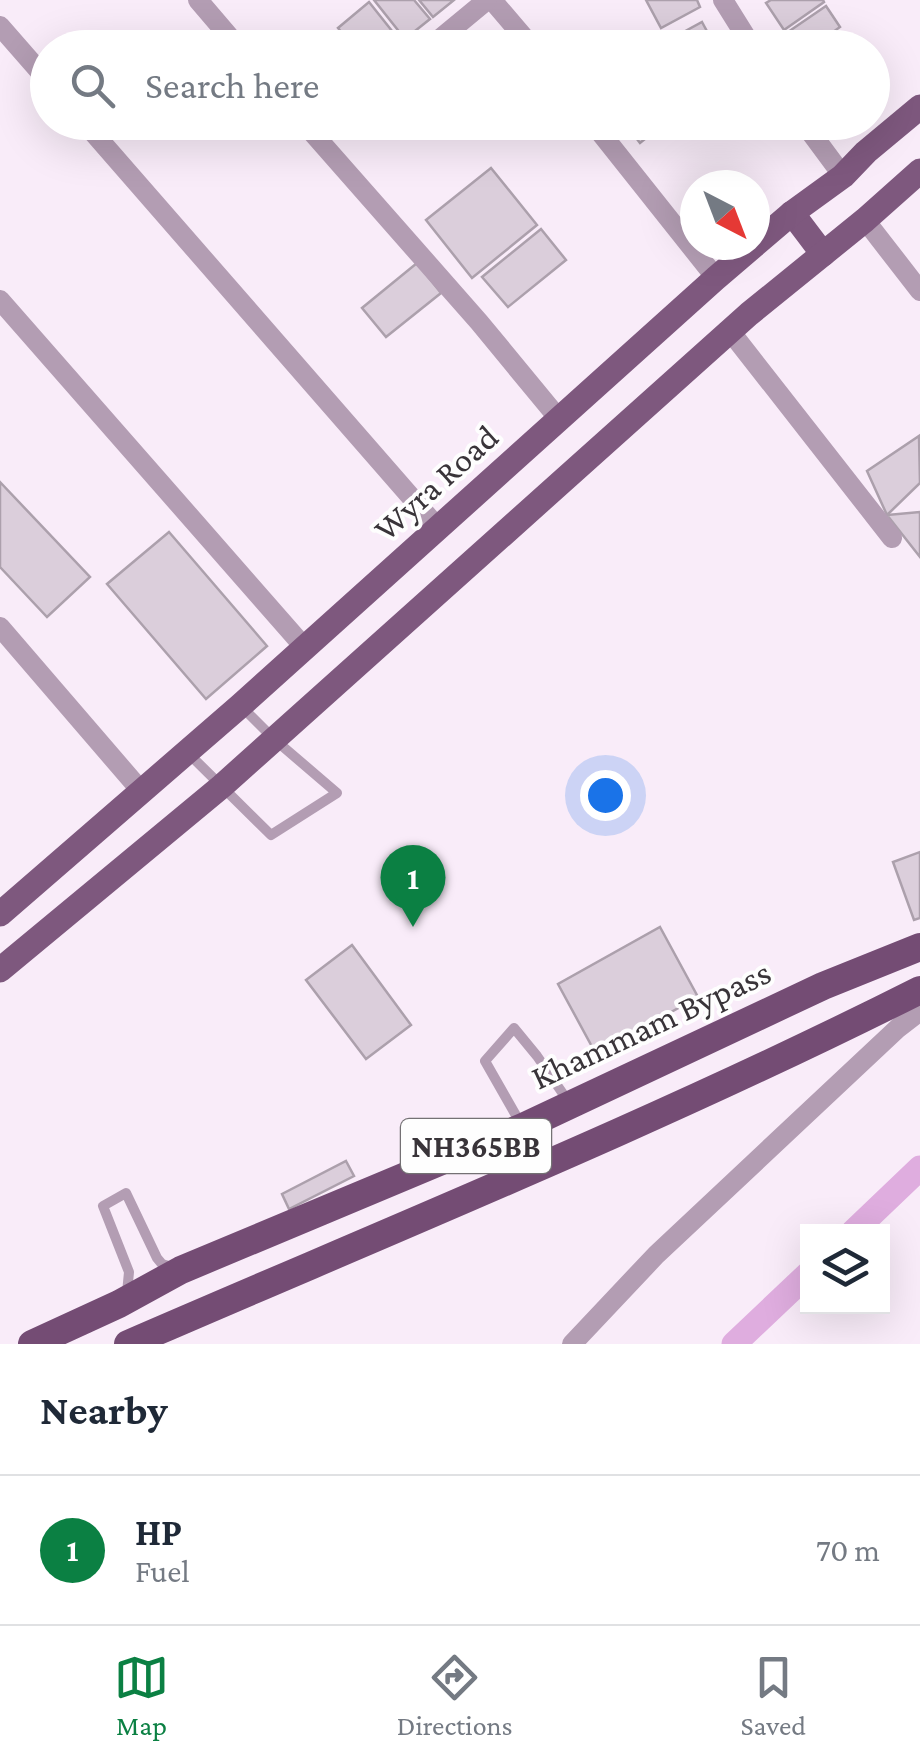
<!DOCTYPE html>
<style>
:root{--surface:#fff;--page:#f6f6f7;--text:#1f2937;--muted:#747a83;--line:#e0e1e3;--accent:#0b8043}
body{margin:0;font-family:"Crimson Pro",serif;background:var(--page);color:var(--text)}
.controls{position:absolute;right:30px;bottom:30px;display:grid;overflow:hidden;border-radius:0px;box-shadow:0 10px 40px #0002}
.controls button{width:90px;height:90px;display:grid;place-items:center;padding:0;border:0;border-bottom:2px solid var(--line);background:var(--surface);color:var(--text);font:50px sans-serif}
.compass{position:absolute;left:680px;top:170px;width:90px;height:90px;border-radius:50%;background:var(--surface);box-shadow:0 10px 40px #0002;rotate:138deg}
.you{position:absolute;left:605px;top:795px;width:35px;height:35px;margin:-25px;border:8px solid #fff;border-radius:50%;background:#1a73e8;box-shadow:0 0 0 15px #1a73e833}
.badge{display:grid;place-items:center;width:65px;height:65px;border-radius:50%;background:var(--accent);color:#fff;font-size:32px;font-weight:700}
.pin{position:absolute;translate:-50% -82px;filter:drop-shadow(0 2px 5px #0008)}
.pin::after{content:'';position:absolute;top:52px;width:35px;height:30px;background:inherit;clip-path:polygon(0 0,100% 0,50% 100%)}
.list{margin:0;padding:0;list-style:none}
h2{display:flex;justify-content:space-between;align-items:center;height:130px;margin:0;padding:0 40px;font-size:42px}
h2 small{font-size:32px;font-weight:400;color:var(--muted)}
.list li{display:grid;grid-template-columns:65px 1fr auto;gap:30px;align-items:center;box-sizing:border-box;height:150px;padding:0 40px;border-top:2px solid var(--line)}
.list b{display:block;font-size:38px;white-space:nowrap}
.list p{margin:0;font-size:32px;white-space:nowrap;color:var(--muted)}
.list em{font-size:32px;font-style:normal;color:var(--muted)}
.icon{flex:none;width:55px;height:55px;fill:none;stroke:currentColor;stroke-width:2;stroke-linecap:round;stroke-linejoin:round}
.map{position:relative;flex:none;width:920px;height:1344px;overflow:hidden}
.search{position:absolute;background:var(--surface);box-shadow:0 10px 40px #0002;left:30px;right:30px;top:30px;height:110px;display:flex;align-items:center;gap:25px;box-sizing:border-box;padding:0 35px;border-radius:55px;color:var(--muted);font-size:38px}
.sheet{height:280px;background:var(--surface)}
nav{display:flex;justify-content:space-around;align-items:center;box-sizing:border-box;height:140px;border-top:2px solid var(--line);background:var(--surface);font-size:28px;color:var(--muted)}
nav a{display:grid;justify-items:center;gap:5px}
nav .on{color:var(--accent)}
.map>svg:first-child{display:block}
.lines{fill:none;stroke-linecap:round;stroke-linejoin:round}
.canal{stroke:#dfaddf;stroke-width:25}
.building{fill:#dbcedb;stroke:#aca0ac;stroke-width:2.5}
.service{stroke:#b39db3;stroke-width:10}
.minor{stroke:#b39db3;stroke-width:20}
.primary{stroke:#7e587e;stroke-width:25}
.trunk{stroke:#744c74;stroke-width:28}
.labels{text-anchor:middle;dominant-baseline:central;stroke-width:8;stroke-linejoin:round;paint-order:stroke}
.shield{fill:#fefefe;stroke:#747174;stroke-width:2.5}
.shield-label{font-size:32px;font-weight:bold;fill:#393439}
.street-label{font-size:35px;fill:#393439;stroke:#fefefe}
</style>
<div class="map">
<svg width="920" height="1344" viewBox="0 0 920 1344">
<rect width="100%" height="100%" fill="#f9ecf9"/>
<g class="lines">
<g class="canal">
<polyline points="853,1232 920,1168"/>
<polyline points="734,1344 808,1274"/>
</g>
</g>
<g class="building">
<polygon points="374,0 414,0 430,19 405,39"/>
<polygon points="419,0 454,0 433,17"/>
<polygon points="646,0 697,0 700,7 661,28"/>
<polygon points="771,0 823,0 824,2 784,30 766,3"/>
<polygon points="369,2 400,41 391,48 354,48 338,28"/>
<polygon points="826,6 840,27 811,48 794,48 785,34"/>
<polygon points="702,22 716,48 673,48 669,40"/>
<polygon points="210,122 242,122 223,138"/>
<polygon points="624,122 666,122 640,143"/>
<polygon points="491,168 537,225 472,278 426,220"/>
<polygon points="541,229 566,260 508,307 482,277"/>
<polygon points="417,263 441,293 386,337 362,308"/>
<polygon points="919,436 920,483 887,515 867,471"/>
<polygon points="0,482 90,577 47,617 0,567"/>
<polygon points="920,512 920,557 887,515"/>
<polygon points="169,532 267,646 206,699 107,584"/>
<polygon points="920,852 920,918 914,920 893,862"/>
<polygon points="660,927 698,997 596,1054 558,984"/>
<polygon points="352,945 411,1025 366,1059 306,980"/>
<polygon points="346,1161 354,1176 289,1209 282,1194"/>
</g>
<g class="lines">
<g class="service">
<polyline points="188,753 271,835 337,793 274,739 242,707"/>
<polyline points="522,1126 485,1061 514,1028 537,1056 570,1104"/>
<polyline points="127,1293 129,1272 103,1206 126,1193 157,1258 162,1264 172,1267"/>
</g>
<g class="minor">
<polyline points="198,0 239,48"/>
<polyline points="492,0 533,48"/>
<polyline points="723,0 753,48"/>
<polyline points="0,26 48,81"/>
<polyline points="429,48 487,0"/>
<polyline points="84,122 438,528"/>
<polyline points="303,122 479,322 559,419"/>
<polyline points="592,122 716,278"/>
<polyline points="803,122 843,176"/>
<polyline points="865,220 920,291"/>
<polyline points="0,300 305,648"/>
<polyline points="730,331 892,538"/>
<polyline points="0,627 142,792"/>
<polyline points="572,1344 656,1255 898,1028 920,1011"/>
</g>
<g class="primary">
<polyline points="792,213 823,254"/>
<polyline points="0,914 240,706 716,278 792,213 843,176 866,152 920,107"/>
<polyline points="0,970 222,786 749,314 865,220 920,171"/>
</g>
<g class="trunk">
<polyline points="32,1344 119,1304 181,1270 523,1127 823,986 920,947"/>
<path d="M128,1344c265,-115 534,-224 792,-354"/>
</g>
</g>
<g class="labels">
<rect class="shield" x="401" y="1119" width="150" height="54" rx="8"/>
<g class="shield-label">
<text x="476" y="1146">NH365BB</text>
</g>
<g class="street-label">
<text transform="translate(436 483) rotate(-42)">Wyra Road</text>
<text transform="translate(651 1025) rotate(-25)">Khammam Bypass</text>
</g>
</g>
</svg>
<div class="controls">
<button><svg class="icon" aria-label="layers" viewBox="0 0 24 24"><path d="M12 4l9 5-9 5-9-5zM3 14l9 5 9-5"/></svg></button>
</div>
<svg class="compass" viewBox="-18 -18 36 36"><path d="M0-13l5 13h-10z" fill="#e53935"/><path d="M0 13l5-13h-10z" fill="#747a83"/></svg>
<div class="you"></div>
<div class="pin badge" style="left:413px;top:927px">1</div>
<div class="search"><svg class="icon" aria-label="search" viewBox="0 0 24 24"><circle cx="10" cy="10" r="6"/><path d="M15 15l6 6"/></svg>Search here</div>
</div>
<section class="sheet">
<h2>Nearby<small></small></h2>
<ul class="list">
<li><span class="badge">1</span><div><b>HP</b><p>Fuel</p></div><em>70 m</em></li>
</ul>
</section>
<nav>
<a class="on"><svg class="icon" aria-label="map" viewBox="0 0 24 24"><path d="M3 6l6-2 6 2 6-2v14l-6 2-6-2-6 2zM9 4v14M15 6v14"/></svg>Map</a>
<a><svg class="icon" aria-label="directions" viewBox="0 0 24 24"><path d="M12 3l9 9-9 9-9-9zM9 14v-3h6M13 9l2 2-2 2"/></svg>Directions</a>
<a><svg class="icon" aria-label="saved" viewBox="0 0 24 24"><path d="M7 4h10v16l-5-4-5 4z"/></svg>Saved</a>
</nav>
